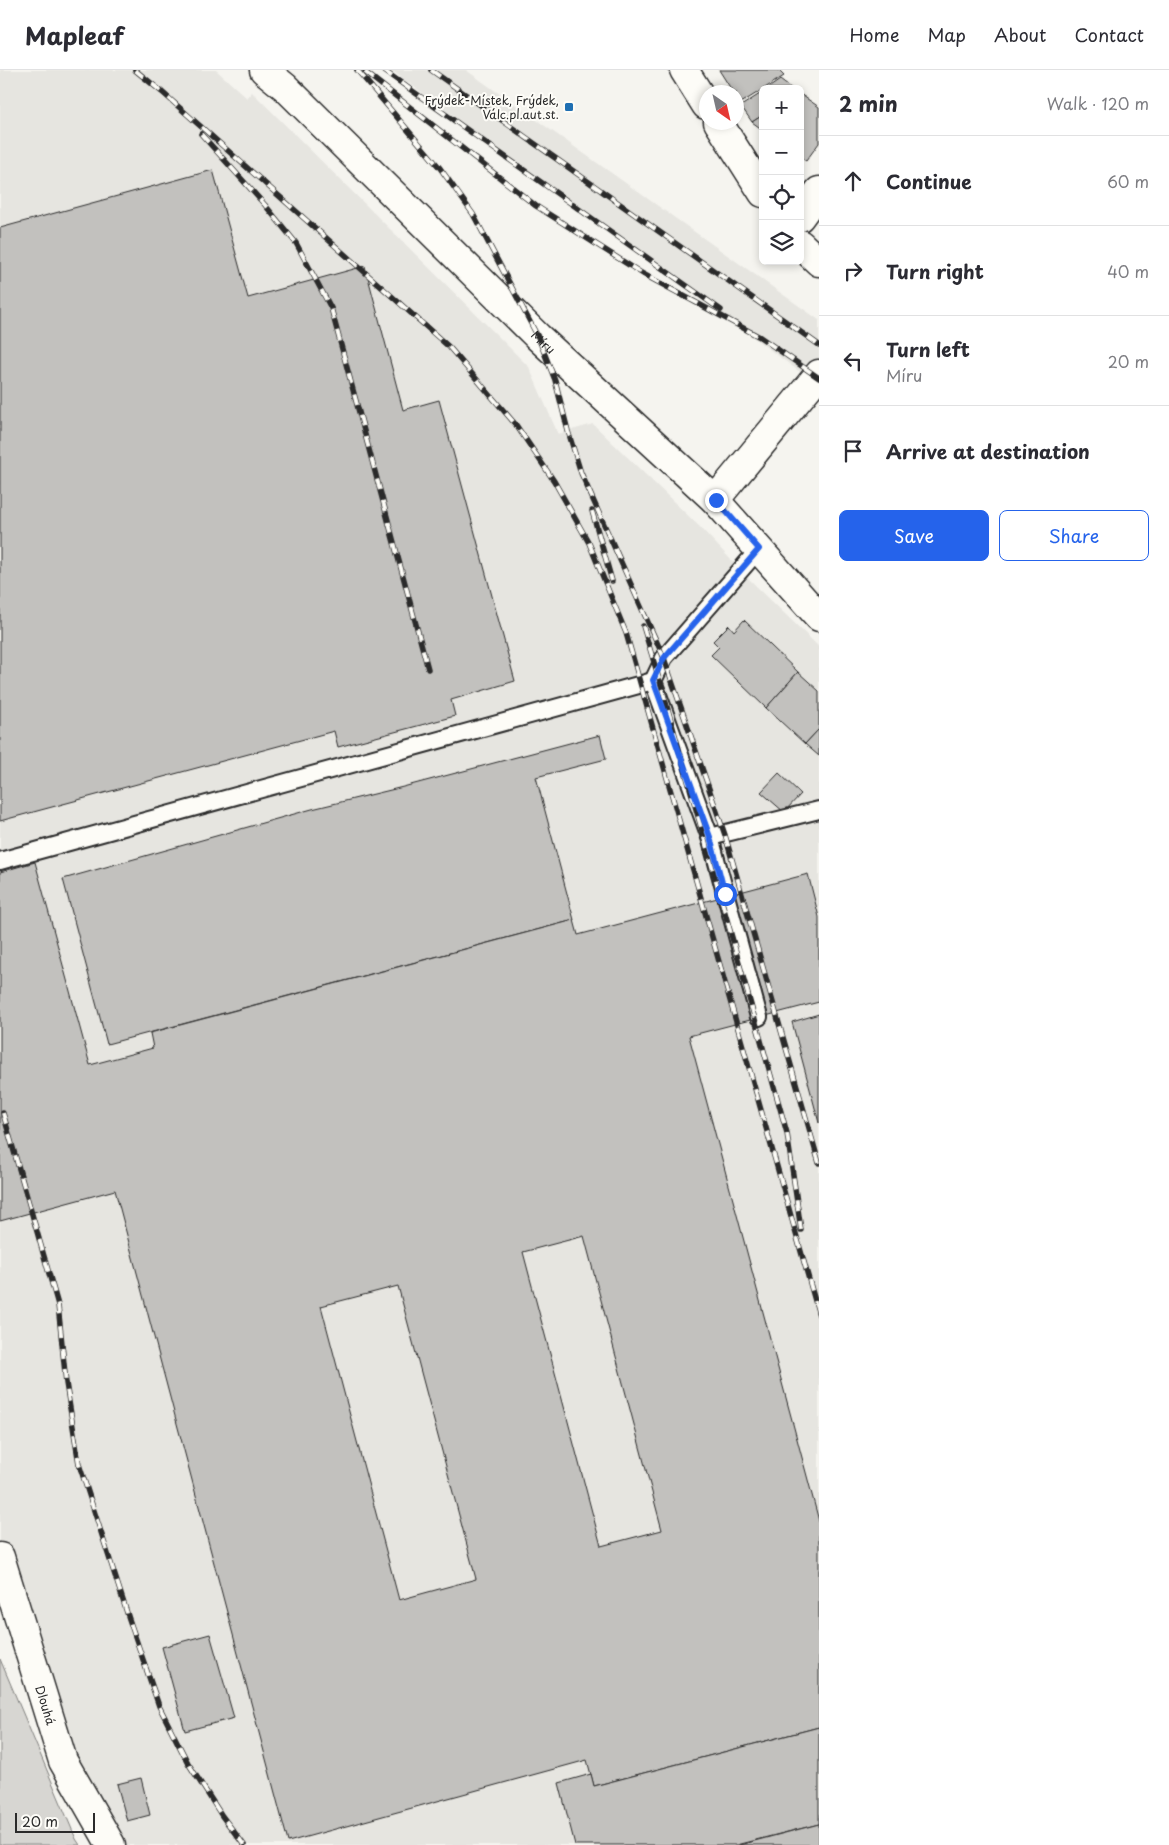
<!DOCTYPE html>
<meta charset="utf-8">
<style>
:root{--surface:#fff;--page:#f2f2f3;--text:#2b2b33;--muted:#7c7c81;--line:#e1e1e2;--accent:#2563eb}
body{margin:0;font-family:"Playpen Sans",sans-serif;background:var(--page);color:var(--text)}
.controls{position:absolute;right:15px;top:15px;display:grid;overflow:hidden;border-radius:8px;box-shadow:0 2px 8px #0003}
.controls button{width:45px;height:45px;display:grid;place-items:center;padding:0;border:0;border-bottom:1px solid var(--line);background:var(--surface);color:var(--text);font:25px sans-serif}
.compass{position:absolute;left:699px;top:15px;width:45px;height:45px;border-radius:50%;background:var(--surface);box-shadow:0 2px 8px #0003;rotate:146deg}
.scale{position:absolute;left:15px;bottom:12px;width:80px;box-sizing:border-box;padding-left:5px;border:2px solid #2b2b2b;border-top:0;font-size:14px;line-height:18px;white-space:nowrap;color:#2b2b2b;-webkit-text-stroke:4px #fdfcf7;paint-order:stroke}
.stop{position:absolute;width:15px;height:15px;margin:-11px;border:4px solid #2563eb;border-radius:50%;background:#fff}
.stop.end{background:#2563eb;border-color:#fff;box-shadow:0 1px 5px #0008}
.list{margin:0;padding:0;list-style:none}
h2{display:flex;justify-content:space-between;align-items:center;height:65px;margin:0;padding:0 20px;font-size:21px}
h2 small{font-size:16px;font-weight:400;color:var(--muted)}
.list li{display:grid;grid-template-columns:32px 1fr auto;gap:15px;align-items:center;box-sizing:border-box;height:90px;padding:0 20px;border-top:1px solid var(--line)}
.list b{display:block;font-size:19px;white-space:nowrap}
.list p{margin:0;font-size:16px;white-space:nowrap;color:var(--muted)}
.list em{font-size:16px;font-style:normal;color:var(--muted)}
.actions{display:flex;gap:10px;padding:15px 20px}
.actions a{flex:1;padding:11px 0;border:1px solid var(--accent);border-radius:8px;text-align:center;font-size:18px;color:var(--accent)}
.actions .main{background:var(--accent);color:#fff}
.icon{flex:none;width:28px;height:28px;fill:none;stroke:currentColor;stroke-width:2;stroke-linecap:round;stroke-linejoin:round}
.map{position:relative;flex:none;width:819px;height:1775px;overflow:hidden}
header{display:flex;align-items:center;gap:30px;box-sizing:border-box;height:70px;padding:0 25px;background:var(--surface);border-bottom:1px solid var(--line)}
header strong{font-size:24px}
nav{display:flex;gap:28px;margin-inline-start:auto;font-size:18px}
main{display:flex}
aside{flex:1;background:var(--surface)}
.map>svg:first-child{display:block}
.built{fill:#e6e5e0}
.green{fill:#d7d6d2;stroke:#81807e}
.building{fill:#c2c1be;stroke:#2b2b2b;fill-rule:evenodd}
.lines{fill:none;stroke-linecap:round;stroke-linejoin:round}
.service-casing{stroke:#2b2b2b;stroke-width:20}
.minor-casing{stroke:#2b2b2b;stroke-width:31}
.service{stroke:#fdfcf7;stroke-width:16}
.minor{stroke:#fdfcf7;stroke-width:28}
.rail-casing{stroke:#2b2b2b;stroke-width:5.5}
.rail{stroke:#fdfcf7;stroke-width:4;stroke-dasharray:11;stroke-linecap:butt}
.route{stroke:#2563eb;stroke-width:6}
.poi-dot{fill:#1f6fb2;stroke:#fdfcf7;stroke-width:2}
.labels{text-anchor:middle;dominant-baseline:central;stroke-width:4;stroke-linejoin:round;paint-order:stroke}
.poi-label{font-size:12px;fill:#2b2b2b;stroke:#fdfcf7;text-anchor:end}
.street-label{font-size:12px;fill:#2b2b2b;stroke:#fdfcf7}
</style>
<header>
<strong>Mapleaf</strong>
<nav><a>Home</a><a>Map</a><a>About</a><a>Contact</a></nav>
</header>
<main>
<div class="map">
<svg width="819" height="1775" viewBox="0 0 819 1775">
<rect width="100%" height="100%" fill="#f5f4ef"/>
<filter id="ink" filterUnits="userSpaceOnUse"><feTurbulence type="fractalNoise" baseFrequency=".02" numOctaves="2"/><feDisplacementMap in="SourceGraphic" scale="10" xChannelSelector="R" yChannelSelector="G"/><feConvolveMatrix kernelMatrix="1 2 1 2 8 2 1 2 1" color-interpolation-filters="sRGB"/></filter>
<g filter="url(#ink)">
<g class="built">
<polygon points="0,0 216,0 247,28 252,22 529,297 558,364 593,354 702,459 749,509 819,577 819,1775 111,1775 107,1771 0,1487"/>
<polygon points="391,0 466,0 819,250 819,316"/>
</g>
<polygon class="green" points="0,1589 76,1769 80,1775 0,1775"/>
<g class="building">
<polygon points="719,0 778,0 784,6 741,33 736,26 736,22 731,19"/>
<polygon points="780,10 792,19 767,19"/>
<polygon points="763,22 763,45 752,52 741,36"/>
<polygon points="800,24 819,37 819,73 806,91 800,87"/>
<polygon points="763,45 763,60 752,52"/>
<polygon points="213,100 248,228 365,196 403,340 439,330 515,611 451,630 455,646 338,677 334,661 0,751 0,158"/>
<polygon points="744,550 798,602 766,638 711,585 719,577 713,571 729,555 734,561"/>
<polygon points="798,602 819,621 819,659 805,674 766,638"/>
<polygon points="819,659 819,686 805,674"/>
<polygon points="600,665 606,689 536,707 574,850 107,974 63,809 312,739 403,717"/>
<polygon points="779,703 801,724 784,742 761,722"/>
<path d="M35,792l55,203 63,-17 -3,-15 424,-113 4,15 230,-61 11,43v85l-130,34 130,485v206l-225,59 -7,-26 -299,82 -173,-652 -115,31v-349zM584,1166l78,294 -61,16 -78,-294zM398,1216l78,293 -77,21 -78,-294z"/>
<polygon points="819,944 819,1053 792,952"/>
<polygon points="210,1564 234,1648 185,1661 162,1577"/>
<polygon points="819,1657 819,1754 736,1775 575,1775 559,1713 591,1704 594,1716"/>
<polygon points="141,1708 150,1745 127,1751 117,1714"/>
<polygon points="819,1754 819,1775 739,1775"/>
</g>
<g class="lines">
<defs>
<g id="service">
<polyline points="759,479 664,588 653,611 710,767 759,947"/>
<polyline points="710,767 819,740"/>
<polyline points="0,791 653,611"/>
</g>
<g id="minor">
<path id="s1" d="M264,0l21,17 253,250 177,163 104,117"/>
<polyline points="684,0 706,35"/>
<polyline points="718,52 763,123"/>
<polyline points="800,147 819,121"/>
<polyline points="800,174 819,192"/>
<polyline points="715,430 819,304"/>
<path id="s2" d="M0,1487l63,204 48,84"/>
</g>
</defs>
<use href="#service" class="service-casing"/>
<use href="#minor" class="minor-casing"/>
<use href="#service" class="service"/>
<use href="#minor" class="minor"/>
<defs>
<g id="rail">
<polyline points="135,0 162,22 449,277 516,355 554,411 589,473 626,563 819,1245"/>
<polyline points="357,0 440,98 473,144 538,267 555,310 568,361 581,403 664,588 725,765 819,1093"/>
<polyline points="383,0 721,240"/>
<polyline points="431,0 819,275"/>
<polyline points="365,2 536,136 643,204 760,267 819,308"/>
<polyline points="201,64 265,135 296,173 331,238 428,599"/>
<polyline points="592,441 612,511"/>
<polyline points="643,556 663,622 787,1063 801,1160"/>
<polyline points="3,1043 58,1235 66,1313 79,1394 129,1549 159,1636 188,1693 222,1746 244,1775"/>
</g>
</defs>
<use href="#rail" class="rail-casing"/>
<use href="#rail" class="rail"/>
</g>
</g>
<g class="lines" filter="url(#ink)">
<polyline class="route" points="716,430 759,479 664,588 653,610 710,767 725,824"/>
</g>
<rect class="poi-dot" x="564" y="32" width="10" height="10" rx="2.5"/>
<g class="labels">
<g class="poi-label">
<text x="559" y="30">Frýdek-Místek, Frýdek,<tspan x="559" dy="14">Válc.pl.aut.st.</tspan></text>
</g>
<g class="street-label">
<text stroke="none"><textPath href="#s1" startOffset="390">Míru</textPath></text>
<text stroke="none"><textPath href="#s2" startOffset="155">Dlouhá</textPath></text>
</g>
</g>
</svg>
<div class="controls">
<button>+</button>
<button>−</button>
<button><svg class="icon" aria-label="locate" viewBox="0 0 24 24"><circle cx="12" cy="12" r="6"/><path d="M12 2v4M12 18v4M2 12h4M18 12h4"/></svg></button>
<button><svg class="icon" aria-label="layers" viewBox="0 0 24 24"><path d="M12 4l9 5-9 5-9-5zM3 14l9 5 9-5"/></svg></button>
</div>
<svg class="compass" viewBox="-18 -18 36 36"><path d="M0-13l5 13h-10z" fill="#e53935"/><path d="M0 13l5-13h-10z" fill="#7c7c81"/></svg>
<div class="scale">20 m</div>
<div class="stop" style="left:725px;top:824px"></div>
<div class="stop end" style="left:716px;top:430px"></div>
</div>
<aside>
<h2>2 min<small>Walk · 120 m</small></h2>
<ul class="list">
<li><svg class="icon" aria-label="ahead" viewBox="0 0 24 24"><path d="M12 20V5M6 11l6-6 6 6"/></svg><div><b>Continue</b></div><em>60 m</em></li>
<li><svg class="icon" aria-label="right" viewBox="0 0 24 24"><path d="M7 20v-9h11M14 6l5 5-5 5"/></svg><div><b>Turn right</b></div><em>40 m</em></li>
<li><svg class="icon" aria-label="left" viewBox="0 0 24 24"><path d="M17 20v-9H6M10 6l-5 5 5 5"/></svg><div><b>Turn left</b><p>Míru</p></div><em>20 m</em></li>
<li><svg class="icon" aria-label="arrive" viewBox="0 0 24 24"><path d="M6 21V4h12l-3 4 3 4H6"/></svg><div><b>Arrive at destination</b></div></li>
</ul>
<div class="actions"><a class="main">Save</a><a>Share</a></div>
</aside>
</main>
